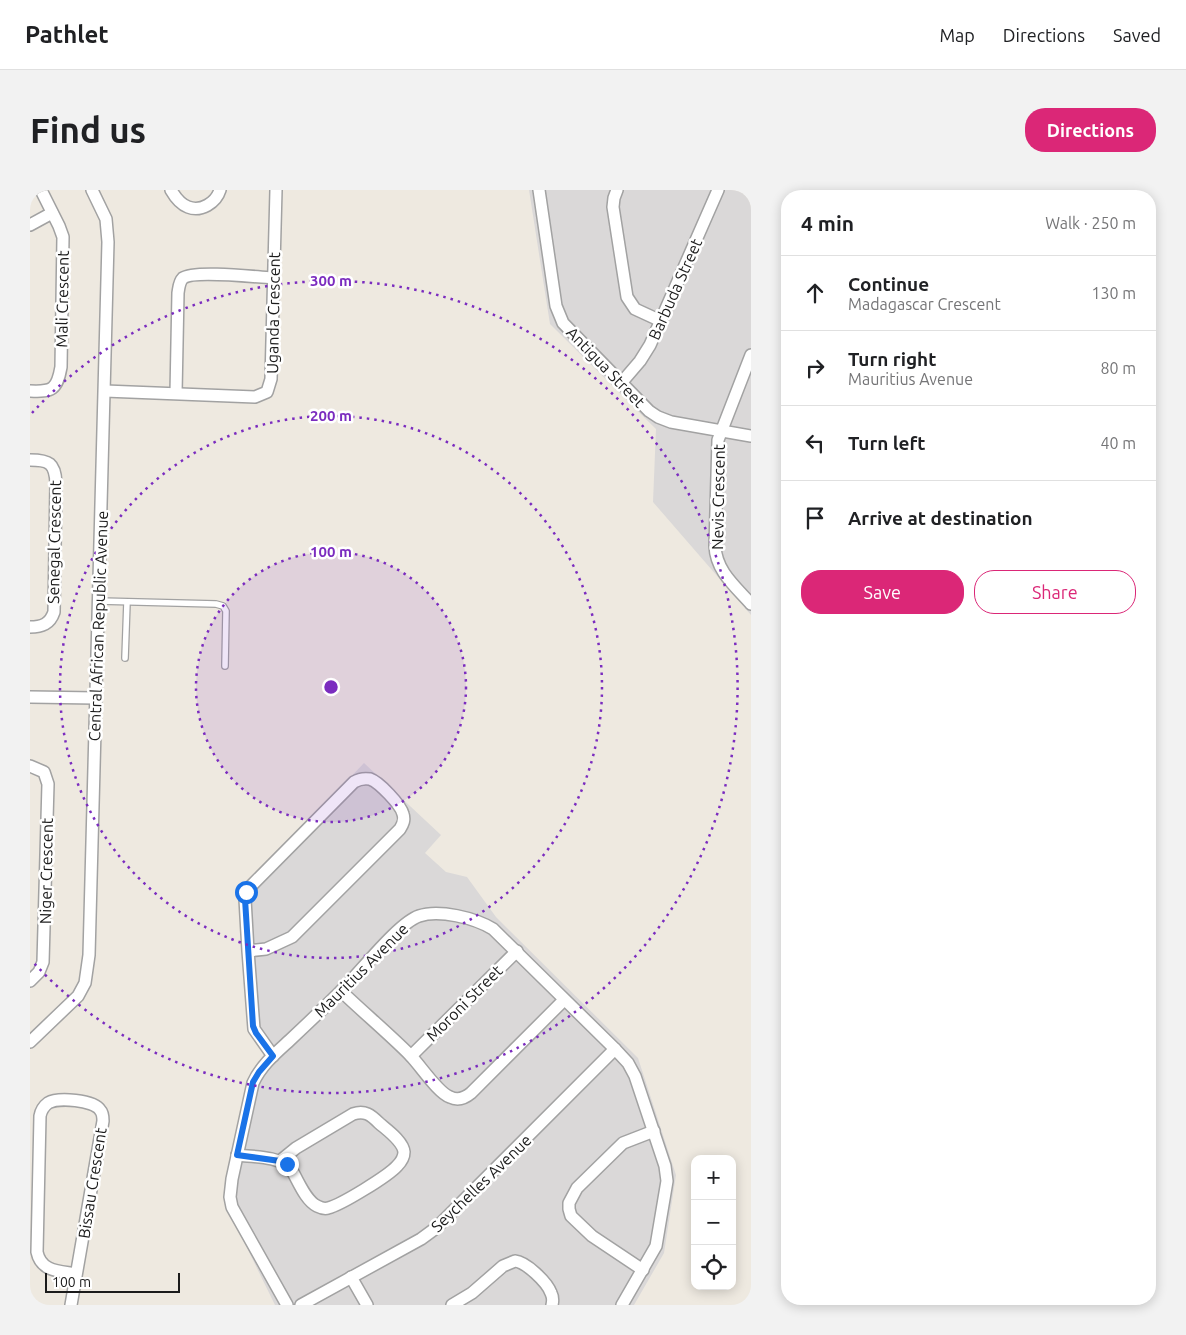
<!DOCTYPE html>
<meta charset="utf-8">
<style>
:root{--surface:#fff;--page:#f2f2f2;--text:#202124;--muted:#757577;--line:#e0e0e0;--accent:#db2777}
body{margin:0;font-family:Ubuntu,sans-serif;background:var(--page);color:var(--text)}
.controls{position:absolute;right:15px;bottom:15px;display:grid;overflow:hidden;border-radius:10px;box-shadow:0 2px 12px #0003}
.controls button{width:45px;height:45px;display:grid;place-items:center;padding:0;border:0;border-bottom:1px solid var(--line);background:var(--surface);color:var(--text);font:25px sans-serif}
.scale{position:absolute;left:15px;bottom:12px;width:135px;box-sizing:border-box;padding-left:5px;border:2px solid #1b1b1b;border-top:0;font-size:14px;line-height:18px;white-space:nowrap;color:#1b1b1b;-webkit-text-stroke:4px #fff;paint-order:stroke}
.stop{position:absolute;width:15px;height:15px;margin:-11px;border:4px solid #1a73e8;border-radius:50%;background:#fff}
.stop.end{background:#1a73e8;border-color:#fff;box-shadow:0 1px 5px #0008}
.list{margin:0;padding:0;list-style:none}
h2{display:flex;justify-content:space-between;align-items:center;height:65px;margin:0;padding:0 20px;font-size:21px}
h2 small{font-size:16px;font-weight:400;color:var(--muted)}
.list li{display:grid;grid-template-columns:32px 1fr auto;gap:15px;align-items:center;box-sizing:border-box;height:75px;padding:0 20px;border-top:1px solid var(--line)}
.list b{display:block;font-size:19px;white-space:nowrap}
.list p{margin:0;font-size:16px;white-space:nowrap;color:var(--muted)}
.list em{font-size:16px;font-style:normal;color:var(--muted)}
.actions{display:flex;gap:10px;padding:15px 20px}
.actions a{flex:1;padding:11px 0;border:1px solid var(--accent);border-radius:20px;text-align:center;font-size:18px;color:var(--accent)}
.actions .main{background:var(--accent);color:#fff}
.icon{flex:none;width:28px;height:28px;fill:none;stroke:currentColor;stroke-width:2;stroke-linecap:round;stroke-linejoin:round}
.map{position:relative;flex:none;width:721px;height:1115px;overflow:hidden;border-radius:20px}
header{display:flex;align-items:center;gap:30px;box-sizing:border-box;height:70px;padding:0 25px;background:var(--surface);border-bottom:1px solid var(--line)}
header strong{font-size:24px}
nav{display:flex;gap:28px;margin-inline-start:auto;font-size:18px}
.intro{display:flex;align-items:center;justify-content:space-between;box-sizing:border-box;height:120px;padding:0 30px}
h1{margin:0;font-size:35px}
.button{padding:12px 22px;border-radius:20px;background:var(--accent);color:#fff;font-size:18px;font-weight:700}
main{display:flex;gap:30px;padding:0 30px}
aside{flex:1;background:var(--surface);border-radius:20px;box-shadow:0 2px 12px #0003}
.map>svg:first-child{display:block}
.residential{fill:#dad8d8}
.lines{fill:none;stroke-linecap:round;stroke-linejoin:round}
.lane-casing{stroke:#a2a2a2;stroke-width:8}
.street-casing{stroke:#a2a2a2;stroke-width:14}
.lane{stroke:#fff;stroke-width:5.5}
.street{stroke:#fff;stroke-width:11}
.route{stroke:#1a73e8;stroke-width:6}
.ring{fill:none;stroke:#7b2cbf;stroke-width:2.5;stroke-dasharray:2.5 5}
.labels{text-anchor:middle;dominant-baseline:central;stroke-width:5;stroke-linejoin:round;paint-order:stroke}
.street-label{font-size:16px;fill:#1b1b1b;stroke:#fff}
.centre{fill:#7b2cbf;stroke:#fff;stroke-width:2.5}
.ring-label{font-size:15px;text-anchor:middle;font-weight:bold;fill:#7b2cbf;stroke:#fff;stroke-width:5;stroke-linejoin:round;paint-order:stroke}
</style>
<header>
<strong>Pathlet</strong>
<nav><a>Map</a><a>Directions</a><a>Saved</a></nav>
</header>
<div class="intro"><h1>Find us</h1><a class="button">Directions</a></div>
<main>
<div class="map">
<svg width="721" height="1115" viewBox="0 0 721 1115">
<rect width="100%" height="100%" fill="#eee9e0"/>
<g class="residential">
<polygon points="499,0 721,0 721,425 623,312 626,239 520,134"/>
<polygon points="334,573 411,645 395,663 416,682 437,687 466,727 608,868 646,985 634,1063 604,1115 245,1115 194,1011 221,889 237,866 220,843 212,700"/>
</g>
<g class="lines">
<defs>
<g id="lane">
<polyline points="69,411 186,414 193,416 196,421 195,476"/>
<polyline points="95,468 97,412"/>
</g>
<g id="street">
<path d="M141,0c4,7 9,14 17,17 13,5 28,-4 32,-17"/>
<polyline points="509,0 526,116 533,133 619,221 628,227 641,232 721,246"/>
<polyline points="587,0 584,8 583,17 597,107 605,119 631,131"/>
<polyline points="0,35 22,23"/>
<path d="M721,165l-33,85 -3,106c1,25 20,40 36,58"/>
<polyline points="592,192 610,171 620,155 688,0"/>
<path d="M0,201c22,1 27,-1 31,-24l2,-130 -4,-11 -18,-36"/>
<polyline points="75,201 225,207 237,202 241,189 246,0"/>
<path d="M146,203l2,-100c1,-6 1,-11 5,-15 11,-8 74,-1 90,0"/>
<path d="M0,270c19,0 25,3 26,23l-2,129c-4,12 -12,15 -24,15"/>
<polyline points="0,507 66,508"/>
<polyline points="0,576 14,582 18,594 13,772 9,782 0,791"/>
<path d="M218,761l-3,-52 4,-11 105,-106c5,-3 10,-4 16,-3 9,3 31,26 33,35 2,6 0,10 -3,15l-108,108 -26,12 -18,2 6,78 19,27"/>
<path d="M311,801c23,22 47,42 69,64 10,10 28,38 40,42 8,4 15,1 21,-4l93,-93"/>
<polyline points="0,852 48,806 55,793 59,765 78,52 76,29 62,0"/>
<polyline points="381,866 487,761"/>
<path d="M207,965c18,2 42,1 54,14 7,11 14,31 26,37 4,2 8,3 11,2 13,-3 60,-32 69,-42 4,-4 7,-9 7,-14 -1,-11 -17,-22 -25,-29 -8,-8 -14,-13 -26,-9l-57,34 -16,13"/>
<polyline points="613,1080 562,1046 541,1026 539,1019 539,1013 547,998 593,953 624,941"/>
<polyline points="321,1087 337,1115"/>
<path d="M41,1115l32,-184c0,-4 0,-8 -3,-11 -6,-10 -42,-13 -52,-7 -4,3 -7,8 -8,13l-3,136c4,20 23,19 39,22"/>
<path d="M257,1115l-55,-98 -2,-10 2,-18 21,-96c8,-18 24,-31 37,-43 17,-16 34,-32 50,-48 19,-18 58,-69 79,-76 20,-7 56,2 74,13l122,120 13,14 7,13 30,90 2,15 -11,65 -34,59"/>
<polyline points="271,1115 391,1049 406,1038 585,859"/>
<path d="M422,1115l20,-12 31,-27 12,-5c11,1 32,21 36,32 2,4 2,8 1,12"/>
</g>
</defs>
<use href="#lane" class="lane-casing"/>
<use href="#street" class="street-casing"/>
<use href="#lane" class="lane"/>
<use href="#street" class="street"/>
</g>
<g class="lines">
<polyline class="route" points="216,702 215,709 223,836 226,843 243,866 229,882 223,892 207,965 250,971 257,974"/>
</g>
<circle cx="301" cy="497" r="135" fill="#7b2cbf" fill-opacity=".12"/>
<g class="ring">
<circle cx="301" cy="497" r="135"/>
<circle cx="301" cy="497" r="271"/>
<path d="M2 223A406 406 0 1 1 2 771"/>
</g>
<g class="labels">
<g class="street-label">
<text transform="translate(645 99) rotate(-66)">Barbuda Street</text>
<text transform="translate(32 109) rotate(-89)">Mali Crescent</text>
<text transform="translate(243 123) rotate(-89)">Uganda Crescent</text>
<text transform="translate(576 177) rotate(46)">Antigua Street</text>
<text transform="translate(688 307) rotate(-89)">Nevis Crescent</text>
<text transform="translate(24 352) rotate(-89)">Senegal Crescent</text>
<text transform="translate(68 436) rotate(-88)">Central African Republic Avenue</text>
<text transform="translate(16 681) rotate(-89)">Niger Crescent</text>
<text transform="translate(331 780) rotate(-45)">Mauritius Avenue</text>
<text transform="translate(434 813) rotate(-45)">Moroni Street</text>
<text transform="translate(62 993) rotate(-81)">Bissau Crescent</text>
<text transform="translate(451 993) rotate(-44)">Seychelles Avenue</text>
</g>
</g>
<circle cx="301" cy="497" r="8" class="centre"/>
<g class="ring-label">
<text x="301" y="96">300 m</text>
<text x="301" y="231">200 m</text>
<text x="301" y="367">100 m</text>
</g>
</svg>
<div class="controls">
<button>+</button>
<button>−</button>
<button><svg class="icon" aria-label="locate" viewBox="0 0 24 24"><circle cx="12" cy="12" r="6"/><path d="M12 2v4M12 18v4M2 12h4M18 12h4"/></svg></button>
</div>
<div class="scale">100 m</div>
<div class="stop" style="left:216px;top:702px"></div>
<div class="stop end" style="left:257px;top:974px"></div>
</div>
<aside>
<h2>4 min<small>Walk · 250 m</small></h2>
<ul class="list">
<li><svg class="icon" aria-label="ahead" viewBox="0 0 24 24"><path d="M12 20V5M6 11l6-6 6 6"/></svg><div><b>Continue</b><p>Madagascar Crescent</p></div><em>130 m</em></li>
<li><svg class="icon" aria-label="right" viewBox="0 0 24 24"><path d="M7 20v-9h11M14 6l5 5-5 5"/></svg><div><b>Turn right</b><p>Mauritius Avenue</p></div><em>80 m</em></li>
<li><svg class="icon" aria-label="left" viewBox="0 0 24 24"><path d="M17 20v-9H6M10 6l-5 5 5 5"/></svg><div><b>Turn left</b></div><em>40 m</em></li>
<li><svg class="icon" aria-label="arrive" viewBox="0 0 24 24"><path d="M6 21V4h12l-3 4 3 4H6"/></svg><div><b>Arrive at destination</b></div></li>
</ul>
<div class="actions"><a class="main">Save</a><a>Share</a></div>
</aside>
</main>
